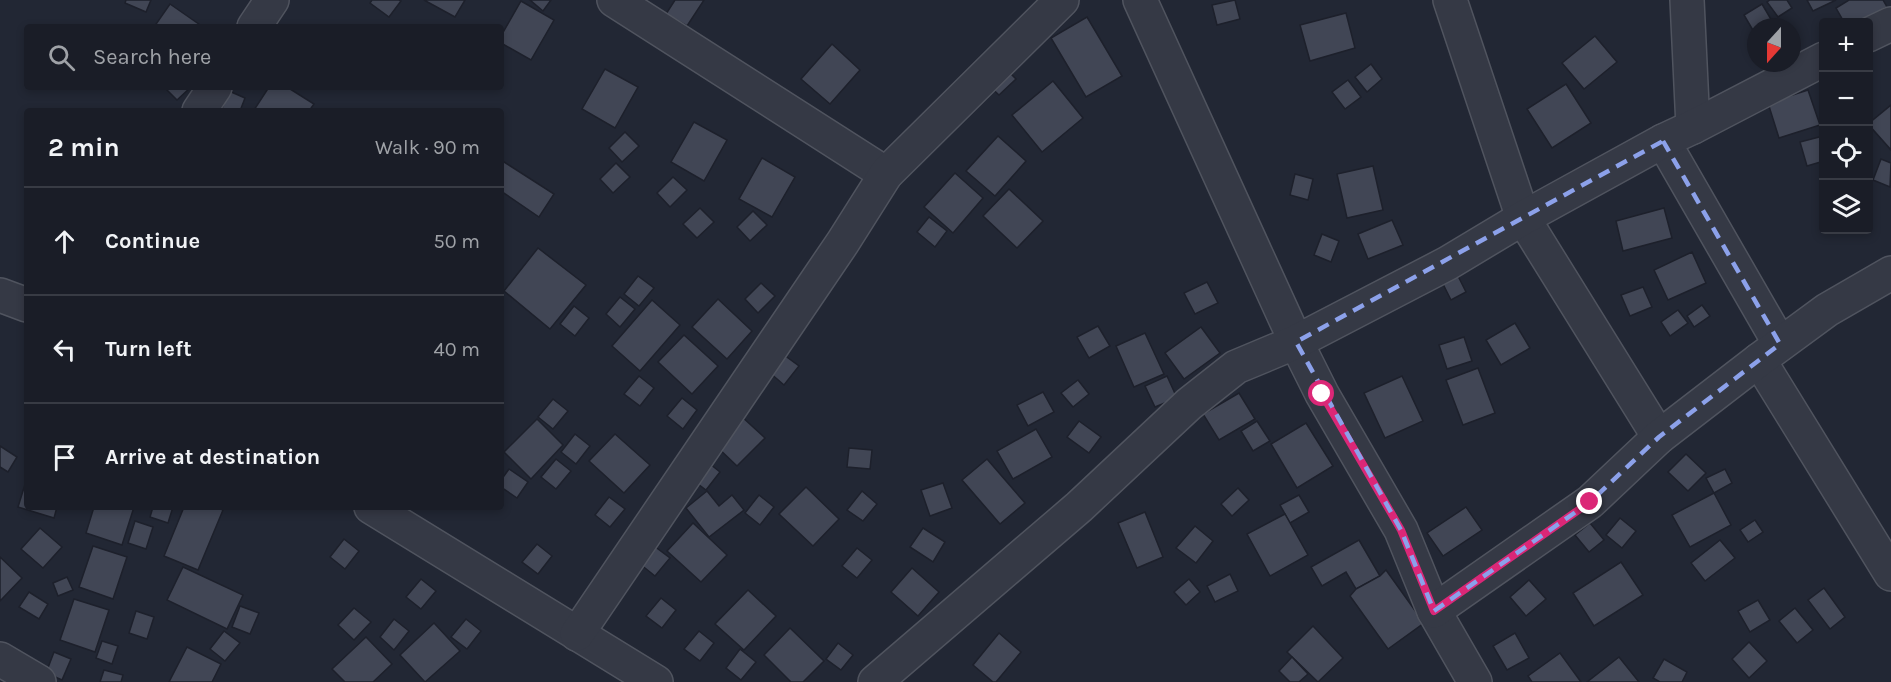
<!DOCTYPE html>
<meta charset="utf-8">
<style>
:root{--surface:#1a1d27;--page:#272a33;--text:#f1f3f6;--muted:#9fa2a7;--line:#383b44}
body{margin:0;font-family:Karla,sans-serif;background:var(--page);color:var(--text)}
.controls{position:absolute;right:18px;top:18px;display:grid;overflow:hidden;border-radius:6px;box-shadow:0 3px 9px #0003}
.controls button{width:54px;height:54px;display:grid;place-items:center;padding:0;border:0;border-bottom:2px solid var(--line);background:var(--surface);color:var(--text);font:30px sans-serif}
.compass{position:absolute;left:1747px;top:18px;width:54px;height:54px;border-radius:50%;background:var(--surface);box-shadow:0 3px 9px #0003;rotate:201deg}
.stop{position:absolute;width:18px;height:18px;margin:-14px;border:4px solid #db2777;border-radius:50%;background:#fff}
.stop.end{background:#db2777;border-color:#fff;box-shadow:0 2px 6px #0008}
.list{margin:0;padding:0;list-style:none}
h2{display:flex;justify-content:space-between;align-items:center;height:78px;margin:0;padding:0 24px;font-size:26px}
h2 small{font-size:20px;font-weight:400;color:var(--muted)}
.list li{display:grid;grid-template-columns:39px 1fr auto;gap:18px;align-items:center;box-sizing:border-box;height:108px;padding:0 24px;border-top:2px solid var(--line)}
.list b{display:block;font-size:22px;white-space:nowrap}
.list em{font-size:20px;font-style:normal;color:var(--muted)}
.icon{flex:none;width:33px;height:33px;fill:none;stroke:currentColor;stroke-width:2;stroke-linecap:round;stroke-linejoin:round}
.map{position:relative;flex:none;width:1891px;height:682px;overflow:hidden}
.search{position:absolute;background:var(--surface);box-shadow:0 3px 9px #0003;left:24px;top:24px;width:480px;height:66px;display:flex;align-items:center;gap:15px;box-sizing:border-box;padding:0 21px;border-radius:6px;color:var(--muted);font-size:22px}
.panel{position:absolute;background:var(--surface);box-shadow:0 3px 9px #0003;left:24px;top:108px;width:480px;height:402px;border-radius:6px}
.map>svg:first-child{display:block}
.building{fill:#414655;stroke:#1d202b;stroke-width:1.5}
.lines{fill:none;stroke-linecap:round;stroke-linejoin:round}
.street-casing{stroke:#50545f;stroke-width:36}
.street{stroke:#353945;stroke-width:33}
.route{stroke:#db2777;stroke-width:8}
.marked{fill:none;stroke:#8ca1ea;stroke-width:4.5;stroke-dasharray:12 8;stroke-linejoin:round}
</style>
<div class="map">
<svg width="1891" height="682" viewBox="0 0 1891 682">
<rect width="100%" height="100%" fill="#222734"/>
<g class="building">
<polygon points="126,0 151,0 146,12 125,3"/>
<polygon points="372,0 399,0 401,1 389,17 370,3"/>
<polygon points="424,0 465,0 455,17"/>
<polygon points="530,0 551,0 543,11"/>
<polygon points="675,0 704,0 687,26 666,14"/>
<polygon points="1235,0 1240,19 1217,25 1212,5"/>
<polygon points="1770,0 1787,0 1792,8 1778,17 1767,2"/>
<polygon points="1807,0 1836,0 1813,11"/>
<polygon points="1849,0 1883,0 1887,7 1860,22 1844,22 1836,8"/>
<polygon points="521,1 554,20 531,60 501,43 501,36"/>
<polygon points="170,4 203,27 154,27"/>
<polygon points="1762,4 1772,21 1763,27 1756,27 1754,32 1744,15"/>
<polygon points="1346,13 1355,48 1310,61 1300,25"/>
<polygon points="1087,17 1122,76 1086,97 1051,38"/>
<polygon points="1595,36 1617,62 1584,89 1562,63"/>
<polygon points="832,44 860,70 830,104 801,79"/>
<polygon points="1371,64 1382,79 1367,92 1355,77"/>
<polygon points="1002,65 1016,79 999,95 985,82"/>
<polygon points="605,69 638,87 615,128 582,109"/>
<polygon points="1348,80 1361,97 1345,109 1332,92"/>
<polygon points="1053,81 1083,118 1042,152 1012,115"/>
<polygon points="1566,84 1591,123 1552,148 1527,109"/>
<polygon points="164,87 191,87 177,100"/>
<polygon points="269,87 287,87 314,104 309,111 255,111 254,110"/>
<polygon points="1808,90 1820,125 1779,138 1768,103"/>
<polygon points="229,91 245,98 240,111 221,111"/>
<polygon points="1891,105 1891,150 1868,124"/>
<polygon points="694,122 727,140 704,181 671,162"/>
<polygon points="625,132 639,146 622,162 609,148"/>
<polygon points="998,136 1026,161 995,196 966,171"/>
<polygon points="1823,136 1824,161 1807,166 1800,142"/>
<polygon points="762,158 795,177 772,217 739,199"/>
<polygon points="1881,159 1891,163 1890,187 1873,180"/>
<polygon points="501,160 554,194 539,217 501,191"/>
<polygon points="616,163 630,177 613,193 600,179"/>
<polygon points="1373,166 1383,210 1347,218 1337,174"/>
<polygon points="955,173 983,198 953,233 924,207"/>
<polygon points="1295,174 1313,179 1308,200 1290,195"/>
<polygon points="673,177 687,190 670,207 657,193"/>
<polygon points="1009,189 1043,221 1017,248 983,216"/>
<polygon points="700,208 714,222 697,238 683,224"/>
<polygon points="1664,208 1672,238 1623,251 1616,221"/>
<polygon points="753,211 767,225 750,241 737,227"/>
<polygon points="929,217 947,231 935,247 917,232"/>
<polygon points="1392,220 1403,245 1368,259 1358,234"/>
<polygon points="1322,234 1339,241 1331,262 1314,255"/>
<polygon points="538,248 586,285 550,329 504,291"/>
<polygon points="1692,252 1706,283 1668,300 1654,270"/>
<polygon points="1454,268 1466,292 1451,300 1439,276"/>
<polygon points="638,276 654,288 639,306 624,294"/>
<polygon points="1207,282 1218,303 1195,314 1184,293"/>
<polygon points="761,283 775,296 758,313 745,299"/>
<polygon points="1643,287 1652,307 1630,316 1621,295"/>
<polygon points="620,297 635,309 620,327 606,314"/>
<polygon points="718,299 752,331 727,359 692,327"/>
<polygon points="652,300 680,325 640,371 612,346"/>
<polygon points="1702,305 1710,316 1694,327 1687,316"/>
<polygon points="574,306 589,318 575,336 560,324"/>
<polygon points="1678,310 1688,323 1670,336 1661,322"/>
<polygon points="1515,323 1530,348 1501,365 1486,340"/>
<polygon points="1098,326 1110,346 1089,358 1077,337"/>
<polygon points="1201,327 1220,353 1184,379 1165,353"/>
<polygon points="1145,333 1164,374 1134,387 1116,346"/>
<polygon points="684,335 718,366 692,394 658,362"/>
<polygon points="1464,337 1472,361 1447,369 1439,345"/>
<polygon points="784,355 799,366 784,385 769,372"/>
<polygon points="1478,368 1495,413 1463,425 1446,380"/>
<polygon points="639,376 654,388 640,406 624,394"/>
<polygon points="1167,376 1177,398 1155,407 1145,386"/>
<polygon points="1402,376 1423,421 1385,438 1364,393"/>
<polygon points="1078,380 1089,394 1073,407 1061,393"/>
<polygon points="1043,392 1054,412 1028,426 1017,405"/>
<polygon points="1239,393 1255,419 1219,440 1203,414"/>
<polygon points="682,398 697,410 683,429 667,416"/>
<polygon points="553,399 568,411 553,429 538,417"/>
<polygon points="741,416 765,438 737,466 714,444"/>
<polygon points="537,419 563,445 531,479 504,452"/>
<polygon points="1079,421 1101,437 1089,453 1067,437"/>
<polygon points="1257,421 1270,441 1253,451 1241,431"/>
<polygon points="1306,423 1333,466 1297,488 1271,444"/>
<polygon points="1036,429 1052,457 1013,479 997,451"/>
<polygon points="575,434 590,446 576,464 561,452"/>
<polygon points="615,434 650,465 624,493 589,461"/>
<polygon points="0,446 17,457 8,472 0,467"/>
<polygon points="849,448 872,450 870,469 847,467"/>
<polygon points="1686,454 1706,473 1688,491 1668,472"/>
<polygon points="556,459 571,471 556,489 541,477"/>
<polygon points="987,459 1025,503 1000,524 962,480"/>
<polygon points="705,460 720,472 706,490 690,478"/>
<polygon points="509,469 528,482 517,498 501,487 501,480"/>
<polygon points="1725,469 1732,483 1714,493 1706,478"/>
<polygon points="27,478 27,507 57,507 54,518 18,507"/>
<polygon points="943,483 952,508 930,516 921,490"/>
<polygon points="806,487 839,519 813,546 779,514"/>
<polygon points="1238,488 1249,500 1232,516 1221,504"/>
<polygon points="707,491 719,506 732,495 744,510 709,537 686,508"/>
<polygon points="862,491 877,504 863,521 847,510"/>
<polygon points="1714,493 1731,525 1690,547 1672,515"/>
<polygon points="759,495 774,507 760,525 745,513"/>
<polygon points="1299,495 1309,512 1290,523 1280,505"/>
<polygon points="609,497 625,509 610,527 595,515"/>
<polygon points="94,507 134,507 122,545 86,533"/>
<polygon points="153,507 173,507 168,523 150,517"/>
<polygon points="184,507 216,507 223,510 198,570 164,556"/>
<polygon points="1466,507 1482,530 1443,556 1427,533"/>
<polygon points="1145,512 1163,557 1137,568 1118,523"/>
<polygon points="1285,514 1308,555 1270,576 1247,534"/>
<polygon points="1620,518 1636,531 1622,548 1606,535"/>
<polygon points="1755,520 1763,532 1748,542 1740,530"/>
<polygon points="135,521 153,527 146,549 128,543"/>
<polygon points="693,523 727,555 701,582 667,551"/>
<polygon points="1590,523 1604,540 1589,552 1575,535"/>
<polygon points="1195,526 1213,541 1196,563 1176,548"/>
<polygon points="40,528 62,547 43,568 21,549"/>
<polygon points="923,528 945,542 933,562 910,547"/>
<polygon points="344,539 359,551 345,569 330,557"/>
<polygon points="1359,540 1380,576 1356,589 1346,572 1322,586 1311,567"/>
<polygon points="1720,540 1735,558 1705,581 1691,563"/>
<polygon points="537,544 552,556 538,574 522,562"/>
<polygon points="93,546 127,557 113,599 79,587"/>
<polygon points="654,546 670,558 655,576 640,564"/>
<polygon points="857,548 872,560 857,578 842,566"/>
<polygon points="0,557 22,578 0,601"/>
<polygon points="1621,562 1643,595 1594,626 1573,593"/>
<polygon points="183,567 243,595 227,629 167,600"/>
<polygon points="912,568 939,592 918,616 891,592"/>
<polygon points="1386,570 1424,623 1388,649 1350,596 1356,589 1380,576"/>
<polygon points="1230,574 1238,591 1215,602 1207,586"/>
<polygon points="67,577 73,590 58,596 53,583"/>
<polygon points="421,579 436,591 421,609 406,597"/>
<polygon points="1189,579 1200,592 1186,605 1174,592"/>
<polygon points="1529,580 1546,599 1526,616 1510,597"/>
<polygon points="1824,588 1845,617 1830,629 1808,600"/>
<polygon points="748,590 776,616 744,650 715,624"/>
<polygon points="29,592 48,604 39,619 19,607"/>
<polygon points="661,598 676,610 662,628 646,616"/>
<polygon points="74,599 109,610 95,652 60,640"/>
<polygon points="1758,600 1770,620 1750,632 1738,611"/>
<polygon points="240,606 259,613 250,634 232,627"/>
<polygon points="354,608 371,622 354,640 338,625"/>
<polygon points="1795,608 1813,630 1797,643 1779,621"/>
<polygon points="136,611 154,617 147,639 129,633"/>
<polygon points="394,619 409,631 394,650 380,637"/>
<polygon points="466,619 481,631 467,649 451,637"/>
<polygon points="434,623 460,651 425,682 400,655"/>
<polygon points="1313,626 1343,658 1318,682 1287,652"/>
<polygon points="790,628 824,661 803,682 791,682 764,655"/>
<polygon points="224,631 240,643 225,661 210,649"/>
<polygon points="699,631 714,643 700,661 684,649"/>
<polygon points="999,633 1021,652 996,682 993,682 973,665"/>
<polygon points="1515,633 1529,658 1507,670 1493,646"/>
<polygon points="366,637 392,664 373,682 345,682 332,669"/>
<polygon points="102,641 118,646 112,664 96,658"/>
<polygon points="1749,642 1767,661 1749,678 1732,659"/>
<polygon points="838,643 853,655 841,670 826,659"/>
<polygon points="187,647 221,664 212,682 169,682"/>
<polygon points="740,649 756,662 741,680 726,668"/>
<polygon points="54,652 71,659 62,680 46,673"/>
<polygon points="1560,653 1581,682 1532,682 1528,676"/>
<polygon points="1292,657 1308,674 1299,682 1290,682 1279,671"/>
<polygon points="1619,657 1639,682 1587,682"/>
<polygon points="1664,659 1687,672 1682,682 1660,682 1653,678"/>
<polygon points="104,670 123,675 121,682 100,682"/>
</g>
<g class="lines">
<defs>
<g id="street">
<polyline points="614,0 886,174"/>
<polyline points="1140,0 1296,342 1322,394 1401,530 1434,611 1475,682"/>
<polyline points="1450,0 1523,218 1659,437"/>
<polyline points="1687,0 1693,127"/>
<polyline points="254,27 272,0"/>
<polyline points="1868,35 1891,24"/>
<polyline points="199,111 215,87"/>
<polyline points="1663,141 1780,344"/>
<polyline points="0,295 27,305"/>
<polyline points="1759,360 1891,574"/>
<polyline points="371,507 656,682"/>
<polyline points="1434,611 1590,502 1659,437 1759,360 1827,310 1891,273"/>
<polyline points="577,634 843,242 886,174 1062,0"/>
<polyline points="0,659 39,682"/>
<polyline points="875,682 1079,507 1189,404 1236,367 1296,342 1448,263 1523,218 1663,141 1693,127 1824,59"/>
</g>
</defs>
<use href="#street" class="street-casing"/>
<use href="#street" class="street"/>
</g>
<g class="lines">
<polyline class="route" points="1322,394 1401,530 1434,611 1590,502"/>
</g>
<path class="marked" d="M1663,141l117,203 -121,93 -69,65 -156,109 -33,-81 -105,-188z"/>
</svg>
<div class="controls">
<button>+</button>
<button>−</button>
<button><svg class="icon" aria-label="locate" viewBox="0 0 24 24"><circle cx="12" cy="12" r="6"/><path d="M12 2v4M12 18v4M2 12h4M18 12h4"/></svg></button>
<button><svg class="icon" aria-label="layers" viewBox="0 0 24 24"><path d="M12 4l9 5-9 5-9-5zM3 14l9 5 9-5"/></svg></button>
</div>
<svg class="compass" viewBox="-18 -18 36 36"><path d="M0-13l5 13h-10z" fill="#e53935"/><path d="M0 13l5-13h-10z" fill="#9fa2a7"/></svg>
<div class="stop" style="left:1322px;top:394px"></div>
<div class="stop end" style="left:1590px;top:502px"></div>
<div class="search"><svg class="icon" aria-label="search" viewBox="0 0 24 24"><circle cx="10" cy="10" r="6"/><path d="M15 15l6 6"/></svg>Search here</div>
<section class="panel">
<h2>2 min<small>Walk · 90 m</small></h2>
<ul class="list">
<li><svg class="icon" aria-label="ahead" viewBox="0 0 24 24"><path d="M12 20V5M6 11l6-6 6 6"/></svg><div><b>Continue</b></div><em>50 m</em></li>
<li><svg class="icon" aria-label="left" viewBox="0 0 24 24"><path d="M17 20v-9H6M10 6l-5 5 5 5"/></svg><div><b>Turn left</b></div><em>40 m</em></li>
<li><svg class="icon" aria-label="arrive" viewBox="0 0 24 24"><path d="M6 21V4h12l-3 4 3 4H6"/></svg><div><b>Arrive at destination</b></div></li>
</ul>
</section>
</div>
